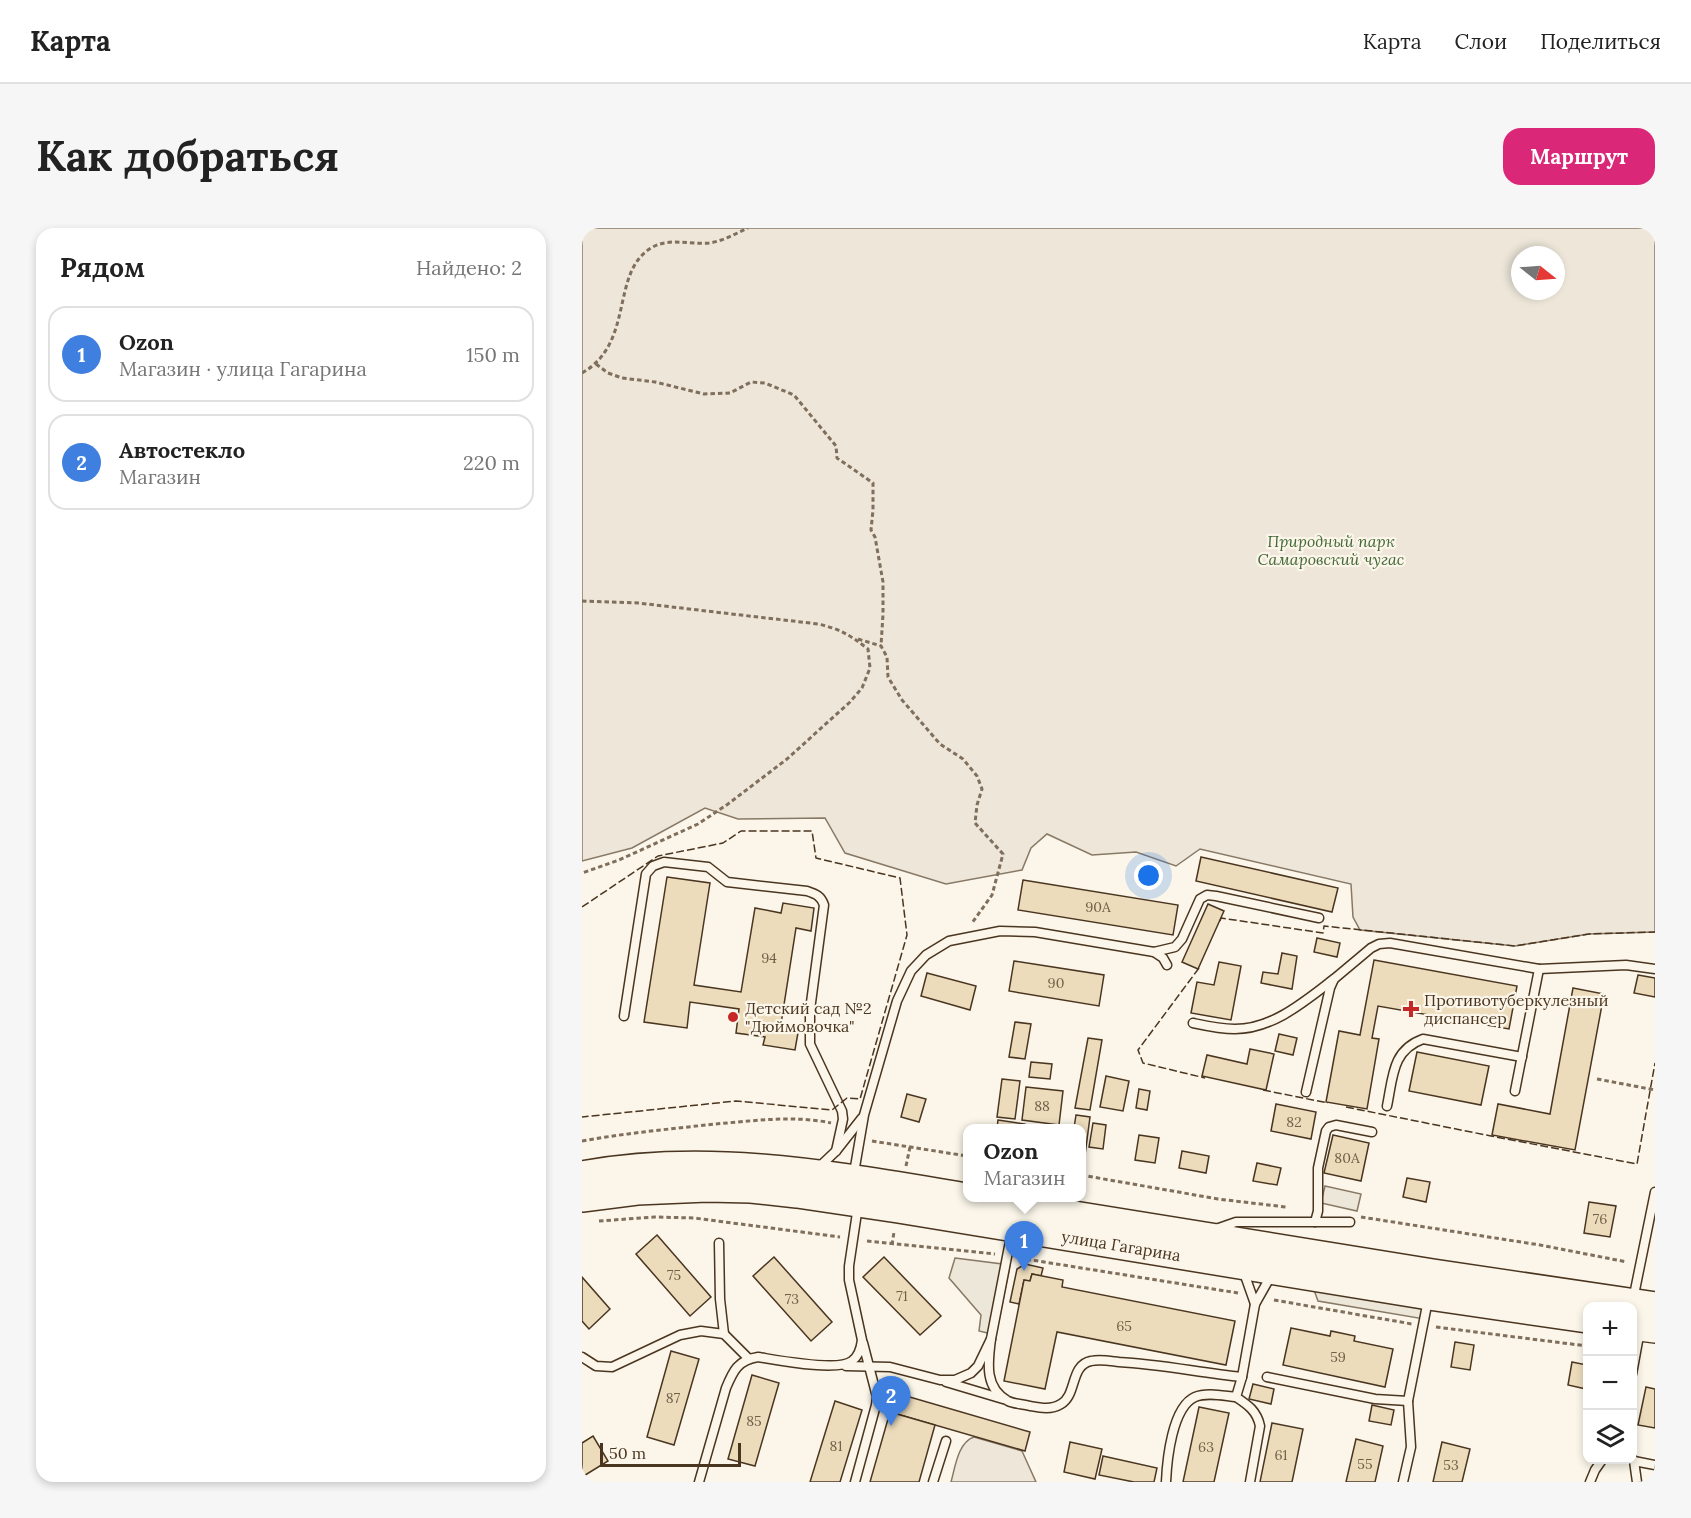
<!DOCTYPE html>
<html lang="ru">
<meta charset="utf-8">
<style>
:root{--surface:#fff;--page:#f6f6f6;--text:#222;--muted:#767676;--line:#e0e0e0;--accent:#db2777}
body{margin:0;font-family:Lora,serif;background:var(--page);color:var(--text)}
.controls{position:absolute;right:18px;bottom:18px;display:grid;overflow:hidden;border-radius:12px;box-shadow:0 3px 9px #0003}
.controls button{width:54px;height:54px;display:grid;place-items:center;padding:0;border:0;border-bottom:2px solid var(--line);background:var(--surface);color:var(--text);font:30px sans-serif}
.compass{position:absolute;left:929px;top:18px;width:54px;height:54px;border-radius:50%;background:var(--surface);box-shadow:0 3px 9px #0003;rotate:107deg}
.scale{position:absolute;left:18px;bottom:15px;width:141px;box-sizing:border-box;padding-left:6px;border:3px solid #4a3520;border-top:0;font-size:16px;line-height:21px;white-space:nowrap;color:#4a3520;-webkit-text-stroke:4px #fbf6e9;paint-order:stroke}
.you{position:absolute;left:567px;top:648px;width:21px;height:21px;margin:-15px;border:4px solid #fff;border-radius:50%;background:#1a73e8;box-shadow:0 0 0 9px #1a73e833}
.badge{display:grid;place-items:center;width:39px;height:39px;border-radius:50%;background:var(--accent);color:#fff;font-size:20px;font-weight:700}
.pin{position:absolute;translate:-50% -50px;filter:drop-shadow(0 2px 3px #0008)}
.pin::after{content:'';position:absolute;top:32px;width:21px;height:18px;background:inherit;clip-path:polygon(0 0,100% 0,50% 100%)}
.popup{position:absolute;left:381px;top:896px;width:123px;height:78px;box-sizing:border-box;display:grid;place-content:center;border-radius:12px;background:var(--surface);filter:drop-shadow(0 2px 4px #0005);font-size:20px;white-space:nowrap;color:var(--muted)}
.popup b{font-size:22px;color:var(--text)}
.popup::after{content:'';position:absolute;left:50%;top:100%;margin-left:-12px;border:12px solid transparent;border-top-color:var(--surface)}
.list{margin:0;padding:0;list-style:none}
h2{display:flex;justify-content:space-between;align-items:center;height:78px;margin:0;padding:0 24px;font-size:26px}
h2 small{font-size:20px;font-weight:400;color:var(--muted)}
.list li{display:grid;grid-template-columns:39px 1fr auto;gap:18px;align-items:center;box-sizing:border-box;height:96px;margin:0 12px 12px;padding:0 12px;border:2px solid var(--line);border-radius:18px}
.list b{display:block;font-size:22px;white-space:nowrap}
.list p{margin:0;font-size:20px;white-space:nowrap;color:var(--muted)}
.list em{font-size:20px;font-style:normal;color:var(--muted)}
.icon{flex:none;width:33px;height:33px;fill:none;stroke:currentColor;stroke-width:2;stroke-linecap:round;stroke-linejoin:round}
.map{position:relative;flex:none;width:1073px;height:1254px;overflow:hidden;border-radius:18px}
header{display:flex;align-items:center;gap:36px;box-sizing:border-box;height:84px;padding:0 30px;background:var(--surface);border-bottom:2px solid var(--line)}
header strong{font-size:28px}
nav{display:flex;gap:33px;margin-inline-start:auto;font-size:21px}
.intro{display:flex;align-items:center;justify-content:space-between;box-sizing:border-box;height:144px;padding:0 36px}
h1{margin:0;font-size:42px}
.button{padding:15px 27px;border-radius:18px;background:var(--accent);color:#fff;font-size:21px;font-weight:700}
main{display:flex;gap:36px;padding:0 36px}
aside{flex:1;background:var(--surface);border-radius:18px;box-shadow:0 3px 9px #0003}
.map>svg:first-child{display:block}
.green{fill:#ede6d9;stroke:#887966;stroke-width:1.5;fill-rule:evenodd}
.parking{fill:#ede7d9;stroke:#887966;stroke-width:1.5}
.building{fill:#ecdcbc;stroke:#4a3520;stroke-width:1.5}
.lines{fill:none;stroke-linecap:round;stroke-linejoin:round}
.service-casing{stroke:#4a3520;stroke-width:11}
.primary-casing{stroke:#4a3520;stroke-width:30}
.path{stroke:#7f6f5c;stroke-width:3;stroke-dasharray:4.5 3;stroke-linecap:butt}
.service{stroke:#fbf6e9;stroke-width:8}
.primary{stroke:#fbf6e9;stroke-width:27}
.fence{stroke:#4a3520;stroke-width:1.5;stroke-dasharray:8 3;stroke-linecap:butt}
.poi-dot{fill:#c62828;stroke:#fbf6e9;stroke-width:2}
.labels{text-anchor:middle;dominant-baseline:central;stroke-width:4.5;stroke-linejoin:round;paint-order:stroke}
.number-label{font-size:14px;fill:#725f47}
.park-label{font-size:16px;font-style:italic;fill:#436837;stroke:#fbf6e9}
.poi-label{font-size:16px;fill:#4a3520;stroke:#fbf6e9;text-anchor:start}
.street-label{font-size:16px;fill:#4a3520;stroke:#fbf6e9}
</style>
<header>
<strong>Карта</strong>
<nav><a>Карта</a><a>Слои</a><a>Поделиться</a></nav>
</header>
<div class="intro"><h1>Как добраться</h1><a class="button">Маршрут</a></div>
<main>
<aside>
<h2>Рядом<small>Найдено: 2</small></h2>
<ul class="list">
<li><span class="badge" style="background:#3f7fe0">1</span><div><b>Ozon</b><p>Магазин · улица Гагарина</p></div><em>150 m</em></li>
<li><span class="badge" style="background:#3f7fe0">2</span><div><b>Автостекло</b><p>Магазин</p></div><em>220 m</em></li>
</ul>
</aside>
<div class="map">
<svg width="1073" height="1254" viewBox="0 0 1073 1254">
<rect width="100%" height="100%" fill="#fbf6e9"/>
<g class="green">
<path d="M0,0h1073v704l-66,2 -74,12 -155,-16 -7,-13 -2,-33 -151,-35 -24,17 -40,-14 -44,3 -45,-21 -16,14 -9,22 -76,14 -101,-31 -20,-35 -87,1 -33,-11 -73,40 -50,13zM938,27h36v36h-36z"/>
<path d="M392,1209l48,14 14,31h-85c4,-14 7,-40 23,-45z"/>
</g>
<g class="parking">
<polygon points="743,958 779,966 775,983 739,975"/>
<polygon points="373,1030 428,1037 414,1107 397,1103 399,1087 367,1050"/>
<polygon points="727,1048 847,1068 842,1091 736,1073"/>
</g>
<g class="building">
<polygon points="619,629 756,660 750,684 614,653"/>
<polygon points="85,649 128,655 112,757 159,764 173,680 199,685 201,675 232,680 229,703 214,700 199,796 217,799 213,822 181,817 183,809 154,805 157,781 108,774 105,800 62,794"/>
<polygon points="441,652 596,677 591,707 436,682"/>
<polygon points="626,676 642,683 616,741 600,734"/>
<polygon points="735,710 758,715 755,729 732,724"/>
<polygon points="700,725 715,728 710,761 679,755 681,744 696,746"/>
<polygon points="792,732 935,758 927,801 796,778 790,810 797,811 785,881 744,874 757,803 778,807"/>
<polygon points="432,733 522,747 517,778 427,763"/>
<polygon points="637,734 659,738 649,792 609,785 615,754 632,757"/>
<polygon points="345,745 394,758 388,782 339,768"/>
<polygon points="1056,747 1073,750 1073,769 1052,765"/>
<polygon points="991,760 1022,766 993,922 910,907 916,876 968,886"/>
<polygon points="433,794 449,796 443,831 427,829"/>
<polygon points="697,806 715,810 711,827 693,823"/>
<polygon points="506,810 520,812 508,882 493,880"/>
<polygon points="668,821 692,826 684,862 620,848 625,827 665,836"/>
<polygon points="835,824 907,838 899,877 827,863"/>
<polygon points="449,834 470,836 468,851 447,849"/>
<polygon points="524,848 547,853 541,883 518,879"/>
<polygon points="420,851 438,853 433,891 415,889"/>
<polygon points="444,859 481,863 477,897 440,892"/>
<polygon points="557,861 568,863 565,882 554,880"/>
<polygon points="325,866 344,871 337,894 319,889"/>
<polygon points="694,876 734,884 729,911 689,903"/>
<polygon points="494,887 508,889 503,927 499,926 499,900 492,900"/>
<polygon points="416,892 443,896 442,900 415,900"/>
<polygon points="511,895 524,897 521,921 507,919"/>
<polygon points="557,907 577,910 573,935 553,932"/>
<polygon points="751,907 787,915 779,953 742,945"/>
<polygon points="600,923 627,928 624,945 597,940"/>
<polygon points="675,935 699,940 695,957 671,953"/>
<polygon points="825,950 848,954 844,974 821,969"/>
<polygon points="1007,974 1034,978 1028,1009 1002,1005"/>
<polygon points="75,1007 129,1069 108,1088 54,1026"/>
<polygon points="192,1029 250,1094 229,1113 171,1048"/>
<polygon points="302,1029 359,1088 338,1107 281,1049"/>
<polygon points="443,1036 461,1040 459,1048 450,1046 448,1053 442,1052 437,1076 428,1074 435,1041"/>
<polygon points="450,1046 481,1052 480,1059 653,1093 644,1137 475,1104 463,1161 422,1153 442,1052 448,1053"/>
<polygon points="0,1049 28,1081 7,1101 0,1093"/>
<polygon points="709,1100 748,1108 749,1103 773,1108 772,1113 811,1121 803,1159 701,1137"/>
<polygon points="873,1114 892,1117 888,1142 869,1139"/>
<polygon points="89,1123 117,1131 92,1217 65,1209"/>
<polygon points="990,1134 1005,1137 1004,1161 986,1157"/>
<polygon points="170,1147 197,1155 173,1238 146,1231"/>
<polygon points="671,1156 692,1161 689,1176 667,1171"/>
<polygon points="1064,1159 1073,1161 1073,1200 1056,1197"/>
<polygon points="314,1165 448,1204 443,1223 308,1184"/>
<polygon points="253,1173 280,1182 258,1254 228,1254"/>
<polygon points="790,1177 812,1182 809,1197 787,1193"/>
<polygon points="617,1179 647,1185 632,1254 601,1254"/>
<polygon points="308,1184 353,1197 337,1254 288,1254"/>
<polygon points="690,1195 721,1201 710,1254 678,1254"/>
<polygon points="11,1208 26,1233 0,1249 0,1215"/>
<polygon points="774,1211 801,1218 793,1254 764,1254"/>
<polygon points="488,1214 520,1221 513,1251 482,1244"/>
<polygon points="860,1214 888,1221 880,1254 851,1254"/>
<polygon points="521,1228 575,1240 572,1254 552,1254 517,1247"/>
</g>
<g class="lines">
<defs>
<g id="service">
<polyline points="572,724 593,719 600,711 618,671 625,667 634,668 737,690"/>
<path d="M42,788l22,-142 7,-8 11,-4 44,5 19,15 80,9c9,3 14,5 17,14l-14,105v34l32,67 1,8 -7,32"/>
<path d="M611,795c14,3 27,6 42,6 38,0 70,-28 99,-50"/>
<polyline points="933,863 957,741"/>
<polyline points="724,864 748,760 752,751 789,720 797,716 808,715 957,741 1044,737 1073,741"/>
<path d="M805,878c6,-29 5,-56 36,-67l99,18"/>
<polyline points="235,941 254,923 280,890"/>
<polyline points="276,947 273,939 282,887 315,773 329,743 344,727 367,713 418,703 453,704 572,724 581,730 585,737"/>
<polyline points="733,994 736,983 736,940 744,903 747,899 754,897 790,904"/>
<polyline points="634,1001 654,994 768,994"/>
<polyline points="137,1015 138,1071 142,1106"/>
<polyline points="661,1042 673,1076"/>
<polyline points="1051,1072 1073,964"/>
<path d="M409,1111c-3,23 -7,49 17,62 6,3 15,3 22,5 11,2 21,4 31,-2 16,-9 9,-39 30,-43 9,-2 19,0 28,1 41,2 82,11 123,15"/>
<polyline points="0,1129 14,1138 30,1139 98,1107 119,1103 142,1106 166,1130"/>
<polyline points="264,1138 308,1139 358,1152 373,1152 389,1145 396,1138 409,1111 430,1003"/>
<polyline points="1050,1146 1058,1102"/>
<polyline points="685,1149 793,1171 826,1173"/>
<polyline points="364,1154 421,1171"/>
<polyline points="1050,1230 1052,1233 1073,1237"/>
<polyline points="1052,1233 1055,1254"/>
<path d="M117,1254l27,-94c7,-17 12,-28 32,-31 19,3 80,15 94,4 7,-5 9,-13 10,-21l-13,-60v-14l9,-60"/>
<polyline points="273,1254 294,1177 295,1169 281,1115"/>
<polyline points="351,1254 364,1213"/>
<path d="M584,1254c1,-22 6,-75 29,-85 12,-5 29,-1 41,0"/>
<path d="M668,1254l10,-56c-3,-15 -12,-21 -24,-29l6,-20 13,-73 17,-30"/>
<polyline points="821,1254 829,1219 826,1173 846,1072"/>
<polyline points="1008,1254 1013,1242 1020,1232"/>
</g>
<g id="primary">
<path d="M0,947c129,-24 257,1 385,22"/>
<path id="s1" d="M0,970l55,-7 70,-3 44,1 46,5 101,15 531,87 158,23"/>
<polyline points="386,970 851,1045 1073,1078"/>
<polyline points="1050,1098 1073,1101"/>
</g>
</defs>
<use href="#service" class="service-casing"/>
<use href="#primary" class="primary-casing"/>
<g class="path">
<polyline points="14,136 26,145 40,150 73,154 122,166 148,165 169,154 183,155 212,167 254,218 255,230 291,255 291,282 289,302 293,309 301,354 301,386 299,418"/>
<path d="M0,145c53,-30 28,-100 69,-125 18,-11 38,-3 58,-5 14,-2 26,-9 39,-15"/>
<path d="M0,373l56,2 180,21c22,5 32,11 50,25l2,19 -8,20 -12,14 -63,57 -59,45 -30,20 -79,36 -37,13"/>
<polyline points="276,411 299,418 305,429 306,449 320,472 358,516 381,531 395,548 400,561 395,577 393,595 421,626 410,667 390,695"/>
<polyline points="1015,851 1073,862"/>
<path d="M0,913c44,-8 89,-12 133,-17 37,-3 79,-9 116,-1"/>
<polyline points="290,913 385,928"/>
<polyline points="324,938 328,919"/>
<polyline points="499,947 636,971 704,979"/>
<polyline points="779,989 958,1017 1045,1034"/>
<polyline points="17,993 73,989 112,990 258,1009"/>
<polyline points="285,1013 413,1026"/>
<polyline points="310,1017 312,1004"/>
<polyline points="437,1030 656,1065"/>
<polyline points="692,1072 830,1096"/>
<polyline points="854,1099 1005,1118"/>
</g>
<use href="#service" class="service"/>
<use href="#primary" class="primary"/>
<g class="fence">
<polyline points="0,679 76,628 141,615 159,603 230,603 234,630 318,650 325,707 278,871 265,870 250,882 154,873 0,889"/>
<polyline points="638,693 639,690 741,705 742,698 933,718 1007,706 1073,704"/>
<polyline points="617,740 556,822 561,835 623,850"/>
<polyline points="681,862 746,875"/>
<polyline points="764,879 909,908 1055,936 1073,835"/>
</g>
</g>
<g class="poi-dot">
<path d="M826 772h6v6h6v6h-6v6h-6v-6h-6v-6h6z"/>
<circle cx="151" cy="789" r="6"/>
</g>
<g class="labels">
<g class="number-label">
<text x="516" y="679">90А</text>
<text x="187" y="730">94</text>
<text x="474" y="755">90</text>
<text x="460" y="878">88</text>
<text x="712" y="894">82</text>
<text x="765" y="930">80А</text>
<text x="1018" y="991">76</text>
<text x="92" y="1047">75</text>
<text x="320" y="1068">71</text>
<text x="210" y="1071">73</text>
<text x="542" y="1098">65</text>
<text x="756" y="1129">59</text>
<text x="91" y="1170">87</text>
<text x="172" y="1193">85</text>
<text x="254" y="1218">81</text>
<text x="624" y="1219">63</text>
<text x="699" y="1227">61</text>
<text x="783" y="1236">55</text>
<text x="869" y="1237">53</text>
</g>
<g class="park-label">
<text x="749" y="313">Природный парк<tspan x="749" dy="18">Самаровский чугас</tspan></text>
</g>
<g class="poi-label">
<text x="842" y="772">Противотуберкулезный<tspan x="842" dy="18">диспансер</tspan></text>
<text x="163" y="780">Детский сад №2<tspan x="163" dy="18">"Дюймовочка"</tspan></text>
</g>
<g class="street-label">
<text stroke="none"><textPath href="#s1" startOffset="544">улица Гагарина</textPath></text>
</g>
</g>
</svg>
<div class="controls">
<button>+</button>
<button>−</button>
<button><svg class="icon" aria-label="layers" viewBox="0 0 24 24"><path d="M12 4l9 5-9 5-9-5zM3 14l9 5 9-5"/></svg></button>
</div>
<svg class="compass" viewBox="-18 -18 36 36"><path d="M0-13l5 13h-10z" fill="#e53935"/><path d="M0 13l5-13h-10z" fill="#767676"/></svg>
<div class="scale">50 m</div>
<div class="you"></div>
<div class="pin badge" style="left:442px;top:1043px;background:#3f7fe0">1</div>
<div class="popup"><b>Ozon</b>Магазин</div>
<div class="pin badge" style="left:309px;top:1198px;background:#3f7fe0">2</div>
</div>
</main>
